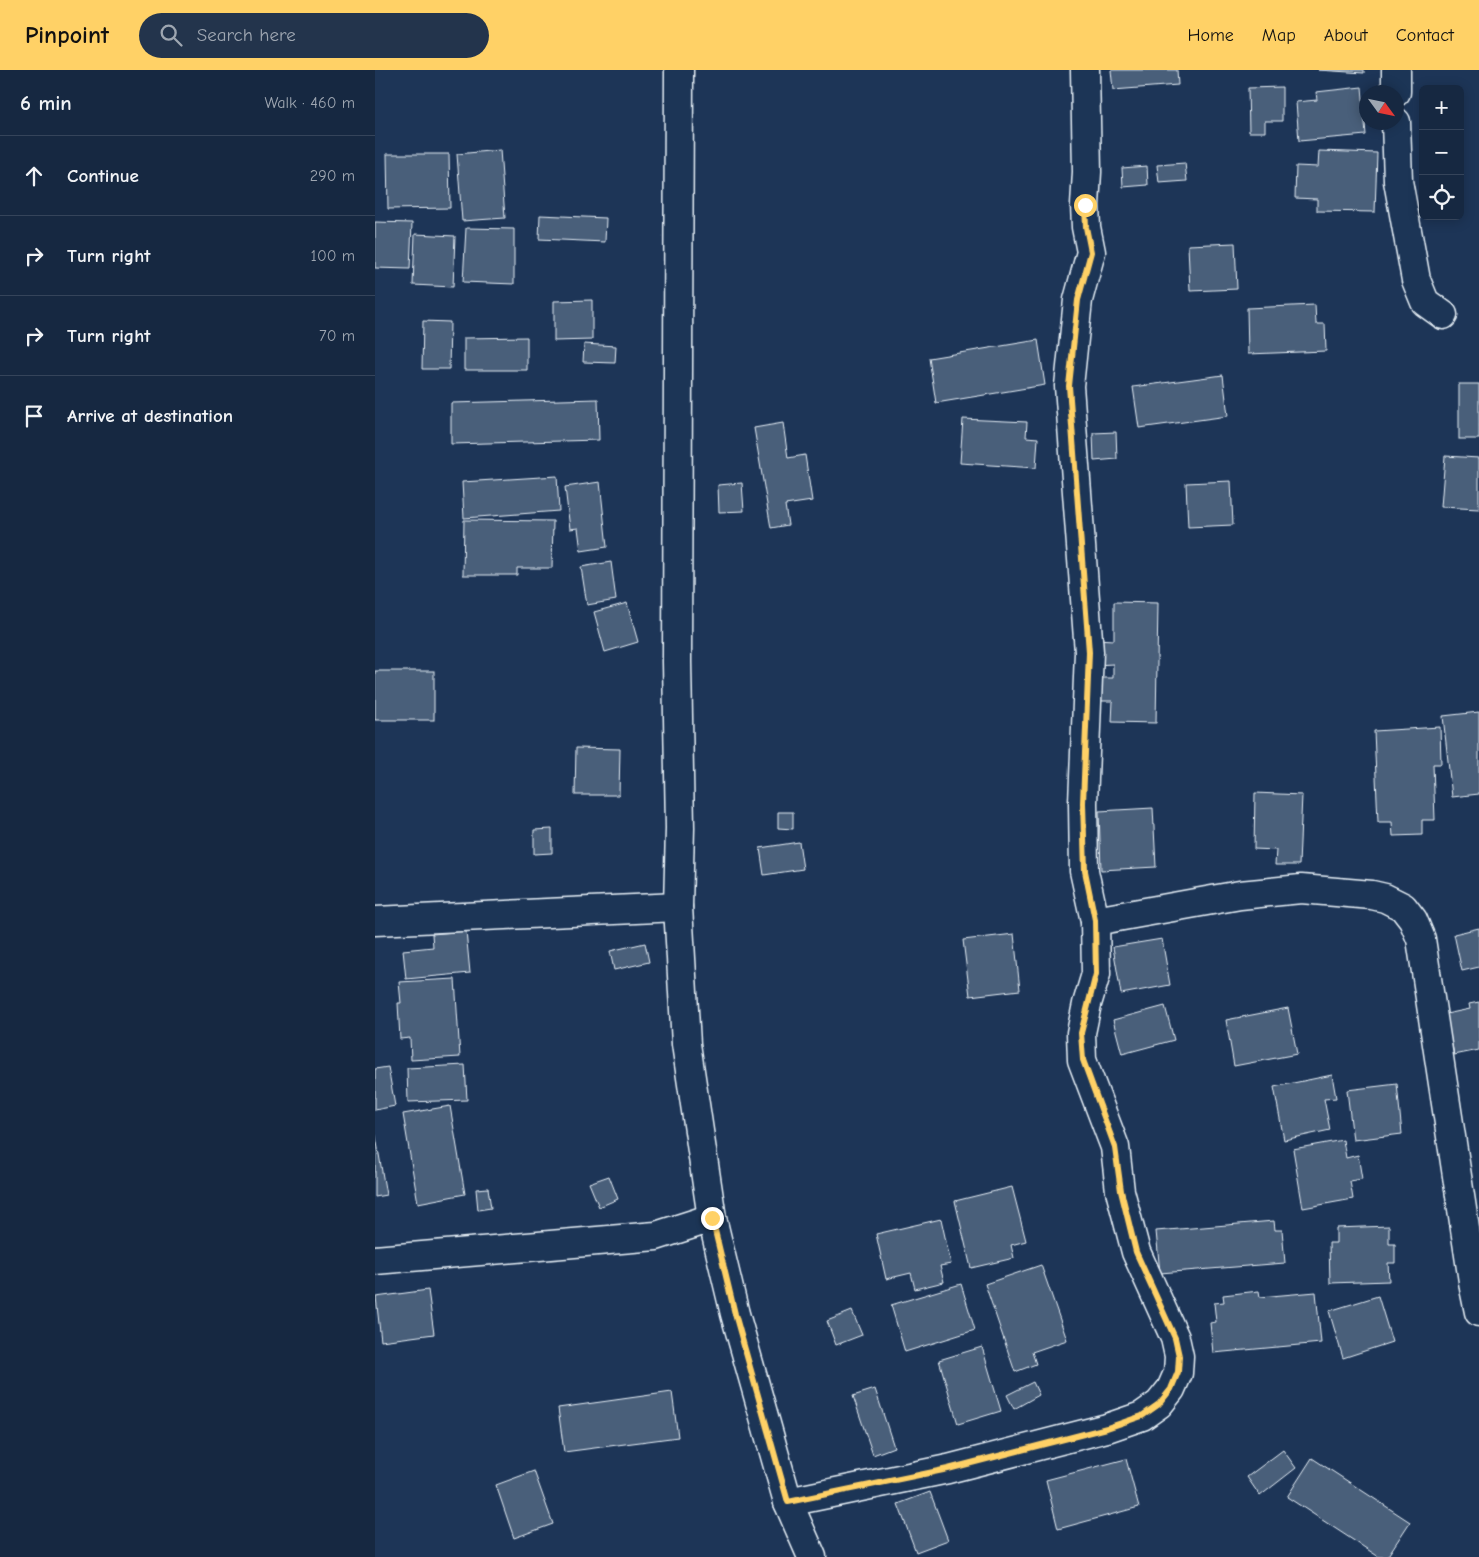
<!DOCTYPE html>
<meta charset="utf-8">
<style>
:root{--surface:#162841;--page:#23344c;--text:#f1f3f6;--muted:#9ea6b1;--line:#35445a;--accent:#ffd166}
body{margin:0;font-family:"Comic Neue",sans-serif;background:var(--page);color:var(--text)}
.controls{position:absolute;right:15px;top:15px;display:grid;overflow:hidden;border-radius:8px;box-shadow:0 2px 12px #0003}
.controls button{width:45px;height:45px;display:grid;place-items:center;padding:0;border:0;border-bottom:1px solid var(--line);background:var(--surface);color:var(--text);font:25px sans-serif}
.compass{position:absolute;left:984px;top:15px;width:45px;height:45px;border-radius:50%;background:var(--surface);box-shadow:0 2px 12px #0003;rotate:123deg}
.stop{position:absolute;width:15px;height:15px;margin:-11px;border:4px solid #ffd166;border-radius:50%;background:#fff}
.stop.end{background:#ffd166;border-color:#fff;box-shadow:0 1px 5px #0008}
.list{margin:0;padding:0;list-style:none}
h2{display:flex;justify-content:space-between;align-items:center;height:65px;margin:0;padding:0 20px;font-size:21px}
h2 small{font-size:16px;font-weight:400;color:var(--muted)}
.list li{display:grid;grid-template-columns:32px 1fr auto;gap:15px;align-items:center;box-sizing:border-box;height:80px;padding:0 20px;border-top:1px solid var(--line)}
.list b{display:block;font-size:19px;white-space:nowrap}
.list em{font-size:16px;font-style:normal;color:var(--muted)}
.icon{flex:none;width:28px;height:28px;fill:none;stroke:currentColor;stroke-width:2;stroke-linecap:round;stroke-linejoin:round}
.map{position:relative;flex:none;width:1104px;height:1487px;overflow:hidden}
header{display:flex;align-items:center;gap:30px;box-sizing:border-box;height:70px;padding:0 25px;background:var(--accent);color:#111}
header strong{font-size:24px}
nav{display:flex;gap:28px;margin-inline-start:auto;font-size:18px}
.search{width:350px;height:45px;background:var(--page);display:flex;align-items:center;gap:12px;box-sizing:border-box;padding:0 18px;border-radius:28px;color:var(--muted);font-size:19px}
main{display:flex}
aside{flex:1;background:var(--surface)}
.map>svg:first-child{display:block}
.building{fill:#495e7a;stroke:#e8f1f8}
.lines{fill:none;stroke-linecap:round;stroke-linejoin:round}
.minor-casing{stroke:#e8f1f8;stroke-width:31}
.secondary-casing{stroke:#e8f1f8;stroke-width:31}
.minor{stroke:#1d3557;stroke-width:28}
.secondary{stroke:#1d3557;stroke-width:28}
.route{stroke:#ffd166;stroke-width:6}
</style>
<header>
<strong>Pinpoint</strong>
<div class="search"><svg class="icon" aria-label="search" viewBox="0 0 24 24"><circle cx="10" cy="10" r="6"/><path d="M15 15l6 6"/></svg>Search here</div>
<nav><a>Home</a><a>Map</a><a>About</a><a>Contact</a></nav>
</header>
<main>
<aside>
<h2>6 min<small>Walk · 460 m</small></h2>
<ul class="list">
<li><svg class="icon" aria-label="ahead" viewBox="0 0 24 24"><path d="M12 20V5M6 11l6-6 6 6"/></svg><div><b>Continue</b></div><em>290 m</em></li>
<li><svg class="icon" aria-label="right" viewBox="0 0 24 24"><path d="M7 20v-9h11M14 6l5 5-5 5"/></svg><div><b>Turn right</b></div><em>100 m</em></li>
<li><svg class="icon" aria-label="right" viewBox="0 0 24 24"><path d="M7 20v-9h11M14 6l5 5-5 5"/></svg><div><b>Turn right</b></div><em>70 m</em></li>
<li><svg class="icon" aria-label="arrive" viewBox="0 0 24 24"><path d="M6 21V4h12l-3 4 3 4H6"/></svg><div><b>Arrive at destination</b></div></li>
</ul>
</aside>
<div class="map">
<svg width="1104" height="1487" viewBox="0 0 1104 1487">
<rect width="100%" height="100%" fill="#1d3557"/>
<filter id="ink" filterUnits="userSpaceOnUse"><feTurbulence type="fractalNoise" baseFrequency=".02" numOctaves="2"/><feDisplacementMap in="SourceGraphic" scale="10" xChannelSelector="R" yChannelSelector="G"/><feConvolveMatrix kernelMatrix="1 2 1 2 8 2 1 2 1" color-interpolation-filters="sRGB"/></filter>
<g filter="url(#ink)">
<g class="building">
<polygon points="736,0 802,0 803,15 738,20"/>
<polygon points="943,0 989,0 989,3"/>
<polygon points="907,17 907,51 890,51 890,62 874,62 873,18"/>
<polygon points="987,17 991,65 924,71 921,32 942,30 941,22"/>
<polygon points="125,80 130,148 87,151 82,84"/>
<polygon points="944,81 1002,83 1000,142 942,141 942,129 920,128 921,96 943,97"/>
<polygon points="12,84 74,84 75,138 13,139"/>
<polygon points="810,93 812,111 784,113 782,95"/>
<polygon points="772,96 773,115 748,117 747,98"/>
<polygon points="165,145 231,148 230,172 164,169"/>
<polygon points="0,152 37,153 35,199 0,198"/>
<polygon points="91,158 139,159 139,214 88,212"/>
<polygon points="40,164 80,166 78,217 38,215"/>
<polygon points="860,173 862,219 815,221 813,175"/>
<polygon points="217,230 217,270 179,271 179,231"/>
<polygon points="940,235 941,254 950,254 951,281 873,284 872,238"/>
<polygon points="48,251 75,252 74,299 47,299"/>
<polygon points="152,267 152,300 89,300 89,268"/>
<polygon points="663,270 670,315 561,333 554,288"/>
<polygon points="209,274 241,276 240,293 208,292"/>
<polygon points="848,305 853,346 764,358 758,317"/>
<rect x="1084" y="314" width="20" height="55"/>
<polygon points="223,329 224,370 76,374 76,333"/>
<polygon points="588,349 652,352 651,367 663,368 661,398 585,393"/>
<polygon points="408,353 413,388 430,385 437,431 410,435 413,455 396,458 379,358"/>
<polygon points="741,362 742,389 719,391 718,363"/>
<polygon points="1070,386 1104,388 1104,439 1066,437"/>
<polygon points="182,406 184,441 89,448 87,412"/>
<polygon points="856,411 858,455 813,457 811,413"/>
<polygon points="225,412 232,477 206,481 203,458 195,459 190,417"/>
<polygon points="367,413 369,441 344,442 343,415"/>
<polygon points="89,450 178,451 177,498 142,498 142,505 88,505"/>
<polygon points="236,492 241,530 212,535 206,497"/>
<polygon points="739,532 783,533 781,653 737,652 738,631 723,631 723,608 738,608 738,594 720,595 720,569 739,570"/>
<polygon points="252,533 263,572 230,582 219,542"/>
<rect x="0" y="601" width="59" height="49"/>
<polygon points="1104,642 1104,724 1077,727 1068,646"/>
<polygon points="1065,657 1066,694 1058,694 1060,750 1047,750 1047,765 1018,766 1017,752 1003,752 999,661"/>
<polygon points="201,678 245,679 244,725 200,725"/>
<polygon points="880,723 927,725 924,795 900,795 901,780 879,779"/>
<polygon points="778,738 781,797 726,800 724,741"/>
<polygon points="403,742 418,742 418,759 403,758"/>
<polygon points="177,759 177,783 159,784 159,760"/>
<polygon points="424,772 428,799 389,805 385,778"/>
<polygon points="1104,858 1104,897 1087,901 1079,864"/>
<polygon points="91,861 95,903 31,909 28,880 58,877 57,864"/>
<polygon points="639,864 645,920 595,926 588,870"/>
<polygon points="787,869 795,915 746,924 738,877"/>
<polygon points="270,873 274,892 239,900 235,881"/>
<polygon points="80,909 85,987 36,990 35,968 25,969 23,933 26,933 24,912"/>
<polygon points="1104,932 1104,980 1079,985 1071,944 1095,939 1094,934"/>
<polygon points="790,936 799,970 747,984 738,950"/>
<polygon points="913,938 922,984 859,996 851,950"/>
<polygon points="90,995 92,1030 33,1032 32,998"/>
<polygon points="13,997 20,1036 0,1040 0,999"/>
<polygon points="957,1005 961,1028 949,1029 955,1060 909,1070 899,1017"/>
<polygon points="1022,1014 1027,1064 978,1070 972,1020"/>
<polygon points="75,1036 90,1124 43,1133 28,1044"/>
<polygon points="0,1061 11,1125 0,1127"/>
<polygon points="968,1070 971,1088 983,1085 987,1109 975,1111 978,1129 928,1138 918,1079"/>
<polygon points="234,1106 243,1129 224,1137 214,1113"/>
<polygon points="637,1117 651,1171 636,1175 639,1188 596,1198 580,1131"/>
<polygon points="113,1118 116,1138 103,1140 101,1119"/>
<polygon points="566,1149 576,1194 565,1196 569,1212 540,1219 536,1203 511,1209 501,1164"/>
<polygon points="899,1151 900,1160 907,1160 910,1193 785,1203 781,1161"/>
<polygon points="1014,1156 1014,1174 1020,1174 1020,1193 1013,1193 1014,1211 955,1213 954,1173 961,1173 961,1158"/>
<polygon points="666,1195 692,1270 657,1282 661,1294 640,1302 610,1214"/>
<polygon points="586,1214 600,1260 530,1282 516,1235"/>
<polygon points="53,1220 59,1264 6,1271 1,1227"/>
<polygon points="884,1221 885,1227 941,1222 946,1273 838,1283 835,1253 841,1252 839,1233 849,1232 848,1225"/>
<polygon points="1003,1226 1017,1272 968,1288 954,1241"/>
<polygon points="477,1241 487,1265 461,1275 452,1251"/>
<polygon points="607,1277 626,1341 583,1354 564,1290"/>
<polygon points="658,1312 664,1325 639,1339 632,1325"/>
<polygon points="500,1319 519,1377 498,1385 478,1326"/>
<polygon points="297,1322 303,1367 189,1382 183,1338"/>
<polygon points="908,1380 921,1398 885,1426 872,1407"/>
<polygon points="937,1388 1035,1452 1012,1487 1004,1487 912,1427"/>
<polygon points="751,1389 764,1437 683,1459 671,1410"/>
<polygon points="159,1401 178,1454 139,1468 121,1415"/>
<polygon points="555,1422 573,1470 541,1482 523,1434"/>
</g>
<g class="lines">
<defs>
<g id="minor">
<polyline points="1021,22 1021,0"/>
<polyline points="1021,52 1023,111 1041,210 1050,232 1068,245"/>
<polyline points="0,851 303,837"/>
<polyline points="720,851 865,825 926,819 997,825 1010,828 1028,837 1038,850 1046,869 1099,1218 1104,1242"/>
<polyline points="0,1190 281,1166 337,1148"/>
<polyline points="413,1432 573,1399 732,1358 767,1346 784,1334 796,1319 803,1303 804,1286 800,1268 761,1182 745,1121 740,1077 707,990 706,963 712,934 721,904 720,851 709,801 708,733 714,582 694,316 703,230 716,182 711,157 710,135 712,102 710,0"/>
</g>
<polyline id="secondary" points="304,0 302,592 305,758 303,837 311,974 337,1148 360,1244 413,1432 437,1487"/>
</defs>
<use href="#minor" class="minor-casing"/>
<use href="#secondary" class="secondary-casing"/>
<use href="#minor" class="minor"/>
<use href="#secondary" class="secondary"/>
</g>
</g>
<g class="lines" filter="url(#ink)">
<polyline class="route" points="337,1148 360,1244 413,1432 573,1399 732,1358 767,1346 784,1334 796,1319 803,1302 804,1286 800,1268 761,1182 746,1121 740,1077 708,990 706,963 721,904 720,850 710,801 708,733 714,582 694,316 703,230 716,182 711,157 710,135"/>
</g>
</svg>
<div class="controls">
<button>+</button>
<button>−</button>
<button><svg class="icon" aria-label="locate" viewBox="0 0 24 24"><circle cx="12" cy="12" r="6"/><path d="M12 2v4M12 18v4M2 12h4M18 12h4"/></svg></button>
</div>
<svg class="compass" viewBox="-18 -18 36 36"><path d="M0-13l5 13h-10z" fill="#e53935"/><path d="M0 13l5-13h-10z" fill="#9ea6b1"/></svg>
<div class="stop" style="left:710px;top:135px"></div>
<div class="stop end" style="left:337px;top:1148px"></div>
</div>
</main>
